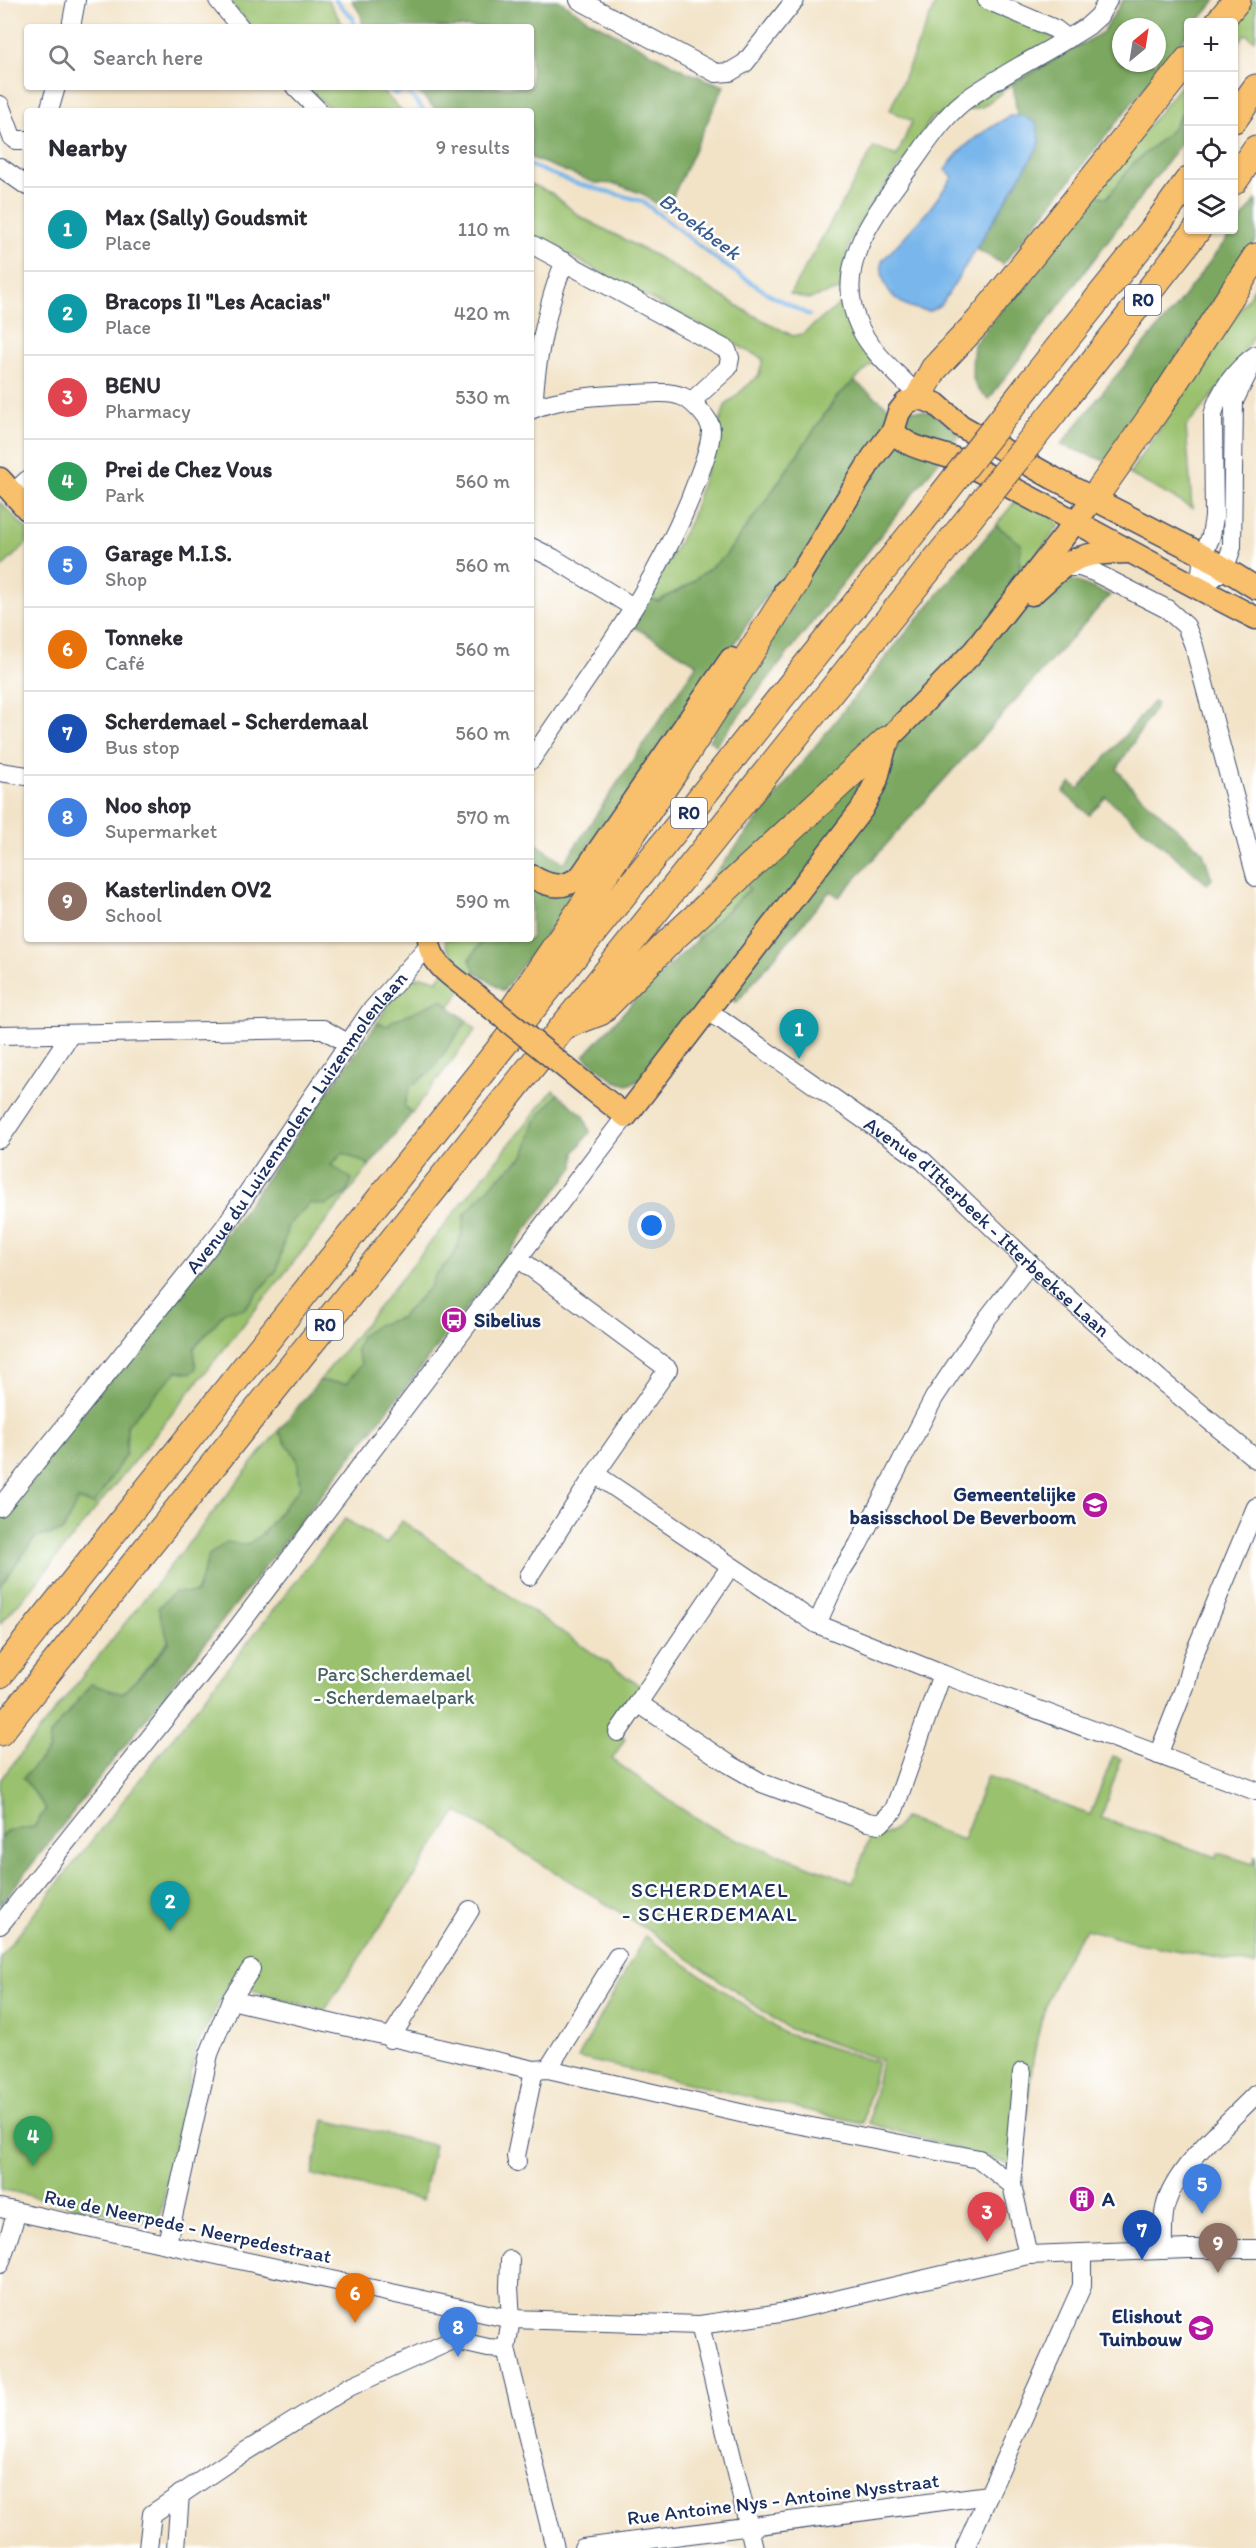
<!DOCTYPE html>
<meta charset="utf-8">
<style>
:root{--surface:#fff;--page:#f2f2f3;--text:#2b2b33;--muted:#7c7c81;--line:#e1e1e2;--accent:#ea580c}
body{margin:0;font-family:Itim,sans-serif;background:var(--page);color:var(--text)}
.controls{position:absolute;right:18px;top:18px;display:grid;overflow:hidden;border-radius:6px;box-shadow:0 2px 4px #0004}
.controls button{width:54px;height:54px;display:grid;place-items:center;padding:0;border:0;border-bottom:2px solid var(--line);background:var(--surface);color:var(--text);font:30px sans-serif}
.compass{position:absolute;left:1112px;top:18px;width:54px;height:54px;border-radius:50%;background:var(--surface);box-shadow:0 2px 4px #0004;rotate:30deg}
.you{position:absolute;left:652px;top:1226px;width:21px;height:21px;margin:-15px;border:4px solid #fff;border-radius:50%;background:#1a73e8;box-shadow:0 0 0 9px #1a73e833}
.badge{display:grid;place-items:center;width:39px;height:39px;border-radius:50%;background:var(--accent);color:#fff;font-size:20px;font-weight:700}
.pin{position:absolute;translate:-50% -50px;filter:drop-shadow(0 2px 3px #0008)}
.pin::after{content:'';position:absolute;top:32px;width:21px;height:18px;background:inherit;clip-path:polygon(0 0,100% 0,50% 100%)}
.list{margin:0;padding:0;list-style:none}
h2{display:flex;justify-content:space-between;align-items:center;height:78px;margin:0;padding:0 24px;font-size:26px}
h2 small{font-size:20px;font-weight:400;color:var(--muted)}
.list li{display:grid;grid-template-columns:39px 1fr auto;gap:18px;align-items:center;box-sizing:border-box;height:84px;padding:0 24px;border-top:2px solid var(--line)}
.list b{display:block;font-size:22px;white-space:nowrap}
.list p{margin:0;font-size:20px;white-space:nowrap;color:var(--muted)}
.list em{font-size:20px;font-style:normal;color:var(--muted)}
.icon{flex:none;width:33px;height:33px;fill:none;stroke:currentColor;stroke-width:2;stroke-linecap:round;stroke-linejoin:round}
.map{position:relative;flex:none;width:1256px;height:2548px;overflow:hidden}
.search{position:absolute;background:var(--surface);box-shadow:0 2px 4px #0004;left:24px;top:24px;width:510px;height:66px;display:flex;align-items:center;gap:15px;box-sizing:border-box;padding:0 21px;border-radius:6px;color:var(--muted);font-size:22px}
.panel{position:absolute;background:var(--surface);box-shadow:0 2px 4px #0004;left:24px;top:108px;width:510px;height:834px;border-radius:6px}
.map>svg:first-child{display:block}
.green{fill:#9ac16d;stroke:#5a7866;stroke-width:1.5}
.forest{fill:#7ba760;stroke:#4b6b5f;stroke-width:1.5;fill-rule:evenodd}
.water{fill:#78b6eb;stroke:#4a72a4;stroke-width:1.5}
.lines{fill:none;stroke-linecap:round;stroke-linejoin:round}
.stream{stroke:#78b6eb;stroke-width:4}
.minor-casing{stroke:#3b4a6e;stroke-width:20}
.major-casing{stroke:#3b4a6e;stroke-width:25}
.highway-casing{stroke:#3b4a6e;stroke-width:29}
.minor{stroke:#fff;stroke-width:18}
.major{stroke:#f8bf6c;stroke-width:22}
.highway{stroke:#f8bf6c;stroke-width:27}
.major-bridge-casing{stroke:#3b4a6e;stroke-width:25;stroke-linecap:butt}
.highway-bridge-casing{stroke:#3b4a6e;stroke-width:29;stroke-linecap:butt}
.major-bridge{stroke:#f8bf6c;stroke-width:22}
.highway-bridge{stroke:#f8bf6c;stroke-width:27}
.labels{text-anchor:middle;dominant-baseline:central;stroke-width:5;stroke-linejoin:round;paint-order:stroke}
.shield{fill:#fff;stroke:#5f6d8e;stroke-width:1.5}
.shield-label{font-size:18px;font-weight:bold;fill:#1b2f5e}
.street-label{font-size:20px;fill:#1b2f5e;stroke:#fff}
.poi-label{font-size:20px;font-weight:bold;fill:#1b2f5e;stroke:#fff;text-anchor:start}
.park-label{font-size:20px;fill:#476263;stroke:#fff}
.water-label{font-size:21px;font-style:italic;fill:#3c5e8f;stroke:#fff}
.neighbourhood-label{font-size:21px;letter-spacing:1.5px;fill:#1b2f5e;stroke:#fff}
</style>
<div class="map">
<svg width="1256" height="2548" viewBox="0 0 1256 2548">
<rect width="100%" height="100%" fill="#fff"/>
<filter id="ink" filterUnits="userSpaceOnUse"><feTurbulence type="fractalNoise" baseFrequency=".0167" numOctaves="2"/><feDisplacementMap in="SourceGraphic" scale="12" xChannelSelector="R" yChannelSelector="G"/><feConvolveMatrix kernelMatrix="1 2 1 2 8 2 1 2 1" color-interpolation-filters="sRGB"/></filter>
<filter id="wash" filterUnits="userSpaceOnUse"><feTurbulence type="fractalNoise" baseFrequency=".008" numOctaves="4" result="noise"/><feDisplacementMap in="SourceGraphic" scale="24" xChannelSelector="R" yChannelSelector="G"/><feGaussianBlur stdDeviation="1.35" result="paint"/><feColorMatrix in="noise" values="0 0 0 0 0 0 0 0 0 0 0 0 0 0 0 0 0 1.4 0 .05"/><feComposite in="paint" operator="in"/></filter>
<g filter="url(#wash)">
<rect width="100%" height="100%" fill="#f2e3c7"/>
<g class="green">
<polygon points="229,0 328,0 344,27 251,27"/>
<polygon points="937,0 970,0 1076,47 1013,84 982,107 932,117 914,147 870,206 849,244 840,290 808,299 790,294 874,147 897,156 912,121 890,110"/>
<polygon points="1248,0 1256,0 1256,36 1254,40 1246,34 1234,46 1234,22"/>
<polygon points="1188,76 1188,103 1171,131 1134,163 1107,198 1094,194"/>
<polygon points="308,87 378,87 402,111 331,111"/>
<polygon points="531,184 553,194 579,216 656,256 751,314 793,336 802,334 843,302 875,361 836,398 762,506 725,556 687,586 658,601 649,598 691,519 725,406 759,375 763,359 531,235"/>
<polygon points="1256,286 1256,331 1234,370 1186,427 1192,508 1129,474"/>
<polygon points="1017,499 1053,517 1059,526 1019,577 1021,544 996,525"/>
<polygon points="0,502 27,530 27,543 0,569"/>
<polygon points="720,867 750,888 697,939 677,920"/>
<path d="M445,939h38l-13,20 6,13 -26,34 -9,-6 -53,26 -11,-3c15,-22 29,-58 60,-42l17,-24 -8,-11z"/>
<polygon points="467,1021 476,1029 412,1113 404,1106 410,1087 430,1072"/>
<polygon points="553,1090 558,1094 535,1121 524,1156 496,1180 465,1214 462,1234 454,1255 435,1276 430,1287 400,1318 377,1325 361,1364 347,1383 319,1381"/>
<polygon points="343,1153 370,1165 333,1213 32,1588 0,1624 0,1586 35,1538 63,1531 78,1499 126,1454 127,1425 177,1370 196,1368 194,1348 226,1311 277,1270 287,1225 310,1203 331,1166"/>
<path d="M278,1431l19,28 3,28 -38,47 -15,11 -38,10c-15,57 -45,98 -87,139l-31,-9 -41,50 -1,15 -25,28 22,31 -12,18 -28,4 -6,7v-58z"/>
<path d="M345,1519l41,25 16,-23 238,165 -29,43 14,10 -13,20 68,49 41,25 132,49 17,-45c16,-1 25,-6 34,-19l59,22 24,-64 103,39 23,-59 8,3 -20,59 115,39 2,-4 35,11 3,-9v110l-124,-23 -46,-13c-54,67 -58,158 -63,239l-154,-45 12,-63 -94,-32 -134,-95 -196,-122 -132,199 -58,-14 -36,-16 -34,65 -38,175 -10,3 -149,-34v-232z"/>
<polygon points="645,1936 784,2033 877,2062 863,2123 578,2058"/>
<polygon points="324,2120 434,2145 422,2200 312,2175"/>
</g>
<g class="forest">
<polygon points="352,0 559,0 589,20 640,47 687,72 724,86 666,211 643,194 616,184 595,183 531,158 531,111 437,111 414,87 531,87 531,27 363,27 361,15"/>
<path d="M1123,0h93l-19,22h-9v11l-185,231 -27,-15 61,-100 -14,-33 -6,-1 -4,-31 90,-52zM1121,27h36v36h-36z"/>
<path d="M1188,103v31l-199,265c-22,-13 -17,-33 -15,-55l120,-150 13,4 27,-35 37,-32z"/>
<polygon points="1256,200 1256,241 1108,462 1061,445 1114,378 1172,312"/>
<polygon points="854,381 890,408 931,412 960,434 716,745 709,740 792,606 770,591 580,868 578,892 503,991 476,972 470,959 483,939 531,939 531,840 564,863 697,664 631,625 649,598 658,601 687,586 725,556 762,506 836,398"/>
<polygon points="996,525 1021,544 1019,578 1044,598 1068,578 1110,595 839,897 830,891 736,1003 713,988 641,1080 627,1085 615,1081 584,1056 643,991 750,889 720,867 885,658"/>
<polygon points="1153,702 1157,704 1117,769 1133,789 1203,852 1212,879 1207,884 1106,797 1089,815 1063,792 1071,783 1079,789"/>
<polygon points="441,1000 467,1021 430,1072 410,1087 404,1106 412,1113 370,1165 343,1153 331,1165 352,1179 347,1193 326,1205 310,1203 288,1225 277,1270 244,1309 226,1311 194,1348 196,1368 192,1373 177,1371 127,1425 126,1454 94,1505 78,1500 63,1531 35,1538 0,1586 0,1515 239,1217 377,1023 388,1026 392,1021"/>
<polygon points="558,1094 584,1116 590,1132 575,1152 574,1167 437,1347 0,1905 0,1838 6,1831 34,1827 46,1809 23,1778 49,1750 50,1735 91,1684 122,1694 148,1668 169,1643 158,1608 174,1592 196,1593 209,1555 227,1542 247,1545 262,1534 300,1487 297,1459 278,1431 319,1381 347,1383 361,1364 356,1350 361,1336 377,1325 400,1318 430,1287 435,1276 454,1255 462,1234 465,1214 496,1180 524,1156 535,1121"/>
</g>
<path class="water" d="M1010,116h13l13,7 4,17 -3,9 -95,155 -12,7c-30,-2 -51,-20 -48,-50l45,-49 26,-35 -8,-7c18,-27 38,-38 65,-54z"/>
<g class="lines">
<g class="stream">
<polyline points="335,0 353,18 355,27"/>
<polyline points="386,87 396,94 406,90 424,111"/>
<polyline points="531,166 575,183 642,201 720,262 772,296 809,315"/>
</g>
</g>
</g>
<g filter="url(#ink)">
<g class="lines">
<defs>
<g id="minor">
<polyline points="218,0 240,27"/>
<polyline points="579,0 716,73 730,72 745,63 795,0"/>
<polyline points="987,0 1055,29 1068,39"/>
<polyline points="71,27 76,0"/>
<polyline points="295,87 319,111"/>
<polyline points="0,105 12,137 16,140 27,140"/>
<polyline points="49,111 56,87"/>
<polyline points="0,167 27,186"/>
<polyline points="531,244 727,350 730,358 728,368 692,401"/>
<path d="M919,397c-19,-22 -46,-42 -59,-69 -30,-62 16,-115 51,-163 16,-22 31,-46 52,-63 39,-29 84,-49 125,-76l11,-10 9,-16"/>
<path d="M534,408c-1,-36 15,-113 31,-146"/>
<path d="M531,410c31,-15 90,-15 126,-17 22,-1 32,4 46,21 4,5 8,10 8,16 0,15 -8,34 -13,48 -37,104 -106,191 -167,282"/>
<polyline points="13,493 27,480"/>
<polyline points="531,547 553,558 633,607"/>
<polyline points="1062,567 1080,567 1094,572 1167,609 1186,626 1194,646 1256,877"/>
<path d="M1199,590l4,-35 8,-19 3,-19 -1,-102c5,-23 24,-47 43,-60"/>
<polyline points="1199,590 1225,568 1232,547 1234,401 1249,371"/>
<polyline points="0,772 27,776"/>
<path id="s1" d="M707,1012l15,8 201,141 120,115 121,107 92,76"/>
<polyline points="0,1035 311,1029 323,1029 349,1044"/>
<polyline points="0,1139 70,1035"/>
<polyline points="518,1258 668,1369 595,1474 529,1576"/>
<polyline points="595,1474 817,1624 942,1674 1256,1791"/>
<path id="s2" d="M0,1507l223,-278 146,-216 60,-68"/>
<polyline points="730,1567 638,1703 729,1764 762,1783 868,1822 880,1824 894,1810 942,1674"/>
<polyline points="817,1624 840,1573 858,1545 934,1398 986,1320 1030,1263"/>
<polyline points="618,1732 638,1703"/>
<polyline points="1158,1755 1186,1684 1192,1659 1256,1507"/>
<polyline points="0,1925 235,1631 626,1116"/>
<polyline points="231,2000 534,2070 548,2069 749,2115 979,2159 1012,2185 1028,2255"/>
<polyline points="390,2039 470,1910"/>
<polyline points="548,2069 617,1957"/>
<polyline points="517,2162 516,2156 534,2070"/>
<polyline points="1012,2185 1022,2072"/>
<polyline points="0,2208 511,2319 700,2325 780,2313 1028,2255 1188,2249 1256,2249"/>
<polyline points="167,2243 209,2054 231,2000 251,1969"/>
<path d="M1163,2250c0,-14 -1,-29 2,-42 8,-39 63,-85 91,-114"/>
<polyline points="510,2260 509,2287 511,2319 506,2349 555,2548"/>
<polyline points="0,2264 17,2212"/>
<polyline points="700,2325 754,2548"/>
<polyline points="148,2548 152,2514 230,2461 349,2387 453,2340 488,2348 506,2349"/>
<polyline points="176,2548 180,2494"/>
<polyline points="583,2548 989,2495"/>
<polyline points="965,2548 1082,2286 1082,2253"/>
</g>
<g id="major">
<path d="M893,431c18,21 45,19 69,31 99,50 195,106 294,156"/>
<polyline points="0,479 27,509"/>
<polyline points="785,591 797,580 873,457 893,431 899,412 906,403 919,397 936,404 961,426 1053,478 1203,555 1256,588"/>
<path d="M1032,594c38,-35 44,-42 97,-42"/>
<path d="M531,876c18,11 33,14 50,0l150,-217"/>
<path d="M429,939c0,23 22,37 38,49"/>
<polyline points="593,1090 626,1116 862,809 876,782 887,740 974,651 1094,498"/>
</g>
<g id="highway">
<polyline points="1219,22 1237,0"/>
<polyline points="1234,119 1256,88"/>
<polyline points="1234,181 1256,149"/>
<polyline points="1028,386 1153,230 1188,181"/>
<polyline points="919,397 934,369 979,321 1188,60"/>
<polyline points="1060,404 1197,230"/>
<polyline points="1094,498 1159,406 1256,257"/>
<polyline points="512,1011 676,769 797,580"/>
<polyline points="566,1025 600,1012 674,937 887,740"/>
<polyline points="0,1674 922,521"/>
<polyline points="0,1732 952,540"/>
</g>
</defs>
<use href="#minor" class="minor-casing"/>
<use href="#major" class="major-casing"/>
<use href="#highway" class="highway-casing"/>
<use href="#minor" class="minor"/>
<use href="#major" class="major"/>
<use href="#highway" class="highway"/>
<defs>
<polyline id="major-bridge" points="467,988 593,1090"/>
<g id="highway-bridge">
<polyline points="922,521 1028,386"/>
<polyline points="952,540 1060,404"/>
</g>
</defs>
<use href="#major-bridge" class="major-bridge-casing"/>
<use href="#highway-bridge" class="highway-bridge-casing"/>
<use href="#major-bridge" class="major-bridge"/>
<use href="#highway-bridge" class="highway-bridge"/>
</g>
</g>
<defs>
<symbol id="bus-disc" viewBox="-11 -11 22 22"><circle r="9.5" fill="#b5179e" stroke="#fff"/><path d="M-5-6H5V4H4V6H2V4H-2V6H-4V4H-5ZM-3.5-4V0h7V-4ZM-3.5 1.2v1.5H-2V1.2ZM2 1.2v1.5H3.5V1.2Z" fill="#fff"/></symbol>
<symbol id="school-disc" viewBox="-11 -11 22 22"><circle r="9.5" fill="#b5179e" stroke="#fff"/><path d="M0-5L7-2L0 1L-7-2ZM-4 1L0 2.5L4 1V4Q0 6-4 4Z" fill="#fff"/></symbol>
<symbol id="building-disc" viewBox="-11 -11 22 22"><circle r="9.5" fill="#b5179e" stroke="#fff"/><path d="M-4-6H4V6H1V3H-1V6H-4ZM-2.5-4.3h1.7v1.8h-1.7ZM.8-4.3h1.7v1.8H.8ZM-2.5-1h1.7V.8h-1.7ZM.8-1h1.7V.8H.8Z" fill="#fff"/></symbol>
</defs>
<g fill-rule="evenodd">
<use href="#bus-disc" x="439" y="1305" width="30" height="30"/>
<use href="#school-disc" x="1080" y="1490" width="30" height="30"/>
<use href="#building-disc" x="1067" y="2184" width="30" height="30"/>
<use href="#school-disc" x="1186" y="2313" width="30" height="30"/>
</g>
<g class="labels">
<g class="shield">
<rect x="1125" y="285" width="36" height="30" rx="4.5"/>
<rect x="671" y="798" width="36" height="30" rx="4.5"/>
<rect x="307" y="1310" width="36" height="30" rx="4.5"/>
</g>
<g class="shield-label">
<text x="1143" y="300">R0</text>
<text x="689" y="813">R0</text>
<text x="325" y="1325">R0</text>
</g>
<g class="street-label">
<text stroke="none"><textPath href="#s2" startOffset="486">Avenue du Luizenmolen - Luizenmolenlaan</textPath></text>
<text stroke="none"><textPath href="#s1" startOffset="354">Avenue d'Itterbeek - Itterbeekse Laan</textPath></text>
<text transform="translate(188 2226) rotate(12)">Rue de Neerpede - Neerpedestraat</text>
<text transform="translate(783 2499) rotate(-7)">Rue Antoine Nys - Antoine Nysstraat</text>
</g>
<g class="poi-label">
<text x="474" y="1320">Sibelius</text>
<text x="1076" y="1494" text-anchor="end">Gemeentelijke<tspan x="1076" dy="23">basisschool De Beverboom</tspan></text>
<text x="1102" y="2199">A</text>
<text x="1182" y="2316" text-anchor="end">Elishout<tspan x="1182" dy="23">Tuinbouw</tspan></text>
</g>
<g class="park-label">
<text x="394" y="1674">Parc Scherdemael<tspan x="394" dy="23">- Scherdemaelpark</tspan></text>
</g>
<g class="water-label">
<text transform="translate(700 226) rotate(37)">Broekbeek</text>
</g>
<g class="neighbourhood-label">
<text x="710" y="1889">SCHERDEMAEL<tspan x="710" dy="24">- SCHERDEMAAL</tspan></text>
</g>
</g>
</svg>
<div class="controls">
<button>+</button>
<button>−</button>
<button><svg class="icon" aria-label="locate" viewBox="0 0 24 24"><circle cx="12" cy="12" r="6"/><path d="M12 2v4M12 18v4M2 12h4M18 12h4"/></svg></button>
<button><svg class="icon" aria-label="layers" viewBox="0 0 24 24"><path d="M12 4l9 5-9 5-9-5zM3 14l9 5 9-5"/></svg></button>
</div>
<svg class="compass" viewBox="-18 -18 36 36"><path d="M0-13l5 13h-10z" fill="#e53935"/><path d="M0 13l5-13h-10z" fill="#7c7c81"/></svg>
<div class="you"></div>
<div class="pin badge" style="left:799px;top:1059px;background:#0f9aa8">1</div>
<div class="pin badge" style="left:170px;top:1931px;background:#0f9aa8">2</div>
<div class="pin badge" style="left:987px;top:2242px;background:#e0444e">3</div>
<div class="pin badge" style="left:33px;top:2166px;background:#2e9e5b">4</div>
<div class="pin badge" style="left:1202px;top:2214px;background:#3f7fe0">5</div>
<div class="pin badge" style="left:355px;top:2323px;background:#e8710a">6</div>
<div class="pin badge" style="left:1142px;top:2260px;background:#1a4fb4">7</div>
<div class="pin badge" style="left:458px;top:2357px;background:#3f7fe0">8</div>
<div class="pin badge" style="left:1218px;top:2273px;background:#8d6e63">9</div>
<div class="search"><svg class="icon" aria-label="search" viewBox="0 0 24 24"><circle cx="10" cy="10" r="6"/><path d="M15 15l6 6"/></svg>Search here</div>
<section class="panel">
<h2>Nearby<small>9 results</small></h2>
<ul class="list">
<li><span class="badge" style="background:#0f9aa8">1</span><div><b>Max (Sally) Goudsmit</b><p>Place</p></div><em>110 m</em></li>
<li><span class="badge" style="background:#0f9aa8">2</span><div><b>Bracops II &quot;Les Acacias&quot;</b><p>Place</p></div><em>420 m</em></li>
<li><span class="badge" style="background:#e0444e">3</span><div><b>BENU</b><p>Pharmacy</p></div><em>530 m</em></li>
<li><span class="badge" style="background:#2e9e5b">4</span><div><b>Prei de Chez Vous</b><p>Park</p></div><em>560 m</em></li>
<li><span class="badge" style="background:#3f7fe0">5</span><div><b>Garage M.I.S.</b><p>Shop</p></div><em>560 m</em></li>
<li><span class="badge" style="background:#e8710a">6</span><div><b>Tonneke</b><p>Café</p></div><em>560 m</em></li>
<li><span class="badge" style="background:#1a4fb4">7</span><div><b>Scherdemael - Scherdemaal</b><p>Bus stop</p></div><em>560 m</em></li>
<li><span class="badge" style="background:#3f7fe0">8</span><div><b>Noo shop</b><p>Supermarket</p></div><em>570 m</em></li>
<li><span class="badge" style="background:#8d6e63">9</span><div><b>Kasterlinden OV2</b><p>School</p></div><em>590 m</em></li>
</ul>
</section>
</div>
